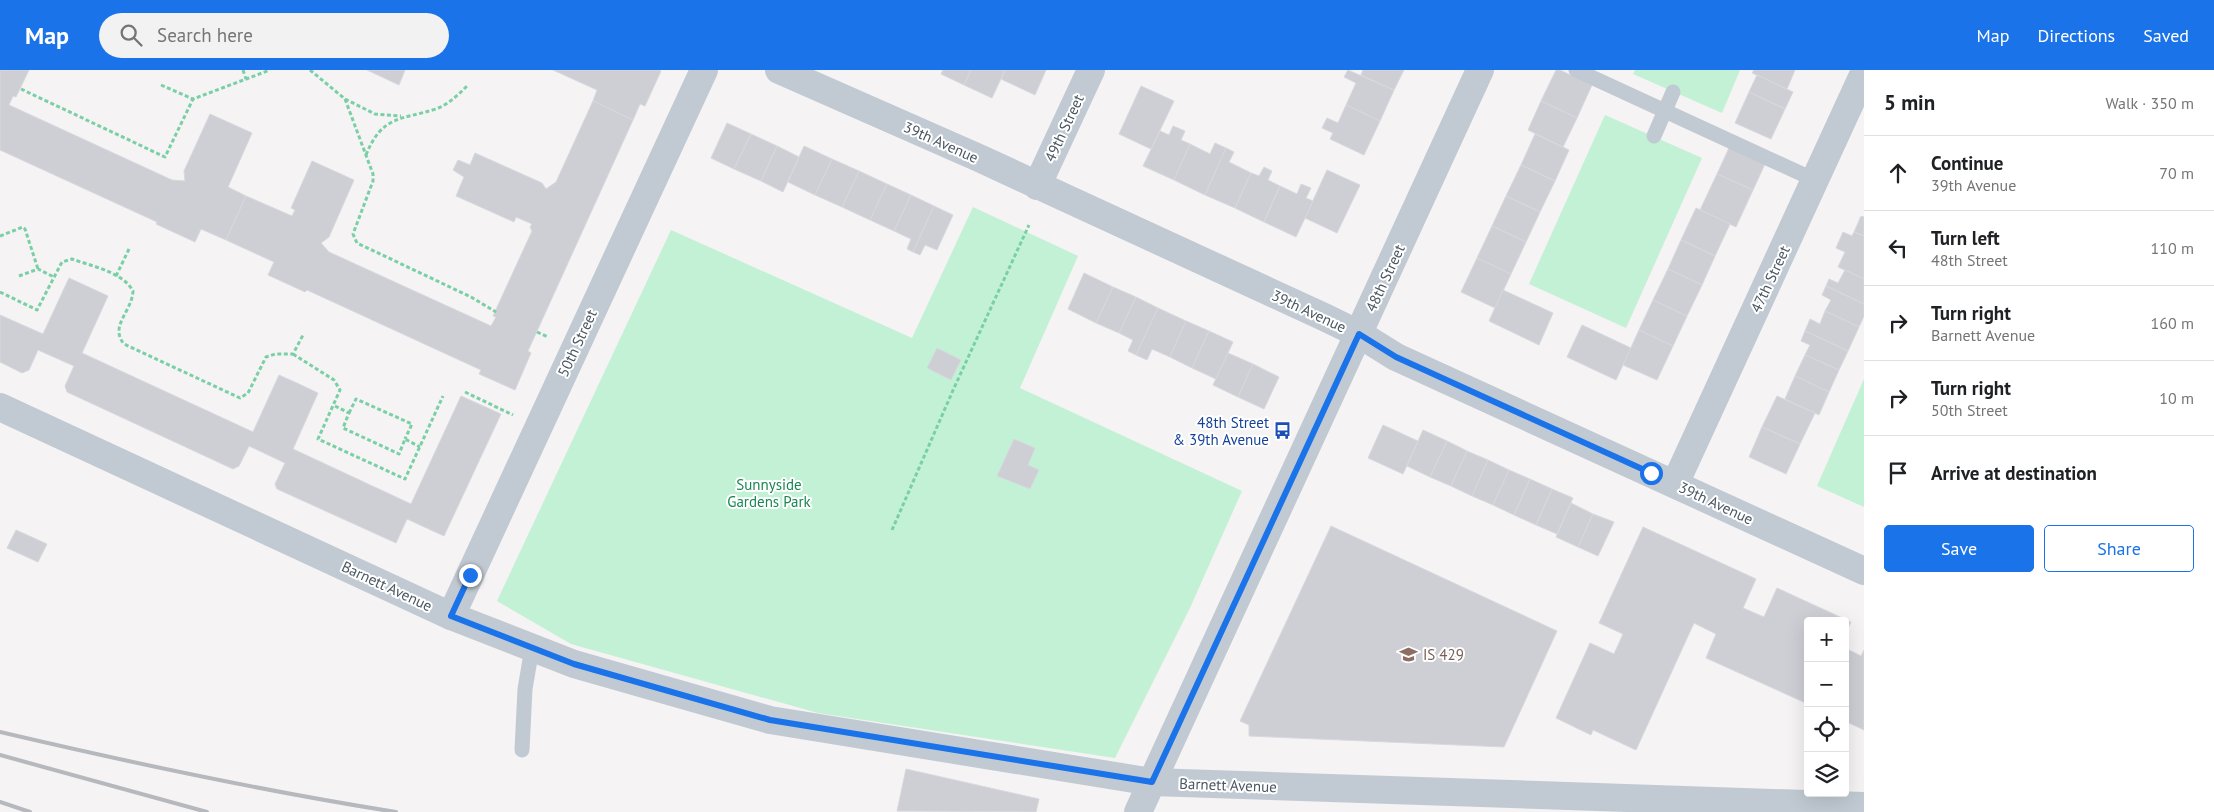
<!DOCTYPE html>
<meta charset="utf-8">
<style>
:root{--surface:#fff;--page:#f2f2f2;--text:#202124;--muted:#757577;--line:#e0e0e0;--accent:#1a73e8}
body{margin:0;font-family:"PT Sans",sans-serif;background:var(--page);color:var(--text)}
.controls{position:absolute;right:15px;bottom:15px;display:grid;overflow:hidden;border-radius:5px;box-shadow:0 5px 20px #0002}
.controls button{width:45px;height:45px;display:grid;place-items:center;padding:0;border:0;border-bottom:1px solid var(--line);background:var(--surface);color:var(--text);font:25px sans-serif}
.stop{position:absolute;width:15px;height:15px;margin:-11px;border:4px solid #1a73e8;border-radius:50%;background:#fff}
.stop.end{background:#1a73e8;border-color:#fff;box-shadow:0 1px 5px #0008}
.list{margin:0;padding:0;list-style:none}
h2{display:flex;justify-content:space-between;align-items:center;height:65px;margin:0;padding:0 20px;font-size:21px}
h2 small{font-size:16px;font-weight:400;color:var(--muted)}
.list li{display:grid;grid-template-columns:32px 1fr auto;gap:15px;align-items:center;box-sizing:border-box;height:75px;padding:0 20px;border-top:1px solid var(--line)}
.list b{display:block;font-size:19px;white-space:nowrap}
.list p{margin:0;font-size:16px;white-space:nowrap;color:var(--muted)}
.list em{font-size:16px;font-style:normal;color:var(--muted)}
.actions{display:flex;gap:10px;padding:15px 20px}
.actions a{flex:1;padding:11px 0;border:1px solid var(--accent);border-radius:5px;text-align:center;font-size:18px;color:var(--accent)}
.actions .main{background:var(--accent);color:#fff}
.icon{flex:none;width:28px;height:28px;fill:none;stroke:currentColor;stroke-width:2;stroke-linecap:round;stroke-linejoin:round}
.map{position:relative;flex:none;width:1864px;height:742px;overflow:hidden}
header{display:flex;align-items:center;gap:30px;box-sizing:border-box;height:70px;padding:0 25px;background:var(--accent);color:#fff}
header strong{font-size:24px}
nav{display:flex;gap:28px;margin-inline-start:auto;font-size:18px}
.search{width:350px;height:45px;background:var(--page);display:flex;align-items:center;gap:12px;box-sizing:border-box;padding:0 18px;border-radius:28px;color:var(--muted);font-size:19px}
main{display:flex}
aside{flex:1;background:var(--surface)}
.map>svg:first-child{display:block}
.green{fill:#c3f1d5}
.building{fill:#cdcfd5;stroke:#d7d9de}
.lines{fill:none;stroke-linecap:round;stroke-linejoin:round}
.path{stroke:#7ad0a6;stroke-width:3;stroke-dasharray:4 2.5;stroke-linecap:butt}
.service{stroke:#c1cad2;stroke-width:15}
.minor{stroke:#c1cad2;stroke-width:28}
.tertiary{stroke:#c1cad2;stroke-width:28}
.rail{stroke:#b5b8bd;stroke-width:4}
.route{stroke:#1a73e8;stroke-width:6}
.labels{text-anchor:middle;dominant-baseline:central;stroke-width:4;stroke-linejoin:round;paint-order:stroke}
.street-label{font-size:15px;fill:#4a5661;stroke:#fff}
.transit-label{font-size:15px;fill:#164399;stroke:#fff;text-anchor:end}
.park-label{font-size:15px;fill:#17864f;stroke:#fff}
.education-label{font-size:15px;fill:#785e54;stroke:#fff;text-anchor:start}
</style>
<header>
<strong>Map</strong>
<div class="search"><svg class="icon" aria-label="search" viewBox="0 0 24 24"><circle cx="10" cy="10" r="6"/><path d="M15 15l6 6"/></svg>Search here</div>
<nav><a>Map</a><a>Directions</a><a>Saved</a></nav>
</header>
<main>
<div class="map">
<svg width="1864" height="742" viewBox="0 0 1864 742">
<rect width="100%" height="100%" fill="#f5f3f3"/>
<g class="green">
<polygon points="1635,0 1740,0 1722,43 1633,4"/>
<polygon points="1605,45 1702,88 1626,258 1529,214"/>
<polygon points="973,137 1078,186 1020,318 1242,421 1190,538 1115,688 818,643 571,574 497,531 671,160 912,268"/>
<polygon points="1864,309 1864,437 1817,416"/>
</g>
<g class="building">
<polygon points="0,0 29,0 16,27 13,26 9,35 172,110 185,111 184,101 210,44 252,63 228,117 246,126 226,170 201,159 195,172 156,154 157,152 0,80"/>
<polygon points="367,0 405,0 399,15"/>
<polygon points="553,0 659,0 661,1 645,36 640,34 633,50 593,31 597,20"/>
<polygon points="943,0 971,0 964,15 941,4"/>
<polygon points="971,0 1005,0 992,28 964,15"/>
<polygon points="1005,0 1046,0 1035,25 1001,9"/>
<polygon points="1348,0 1394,20 1380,51 1346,35 1356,13 1344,7"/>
<polygon points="1363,0 1404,0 1394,20 1361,5"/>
<polygon points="1556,0 1560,0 1592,15 1577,48 1541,31"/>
<polygon points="1754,0 1795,0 1787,19 1752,3"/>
<polygon points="1757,5 1793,22 1785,39 1749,22"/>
<polygon points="1141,16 1174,31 1151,79 1119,64"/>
<polygon points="1749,22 1785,39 1771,69 1735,53"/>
<polygon points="593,31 633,50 528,281 531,283 515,320 479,304 481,300 307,220 305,222 268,205 274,192 226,170 246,126 292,146 295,140 291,138 312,91 354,110 329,167 321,173 329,182 491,256 496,247 493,246 532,161 530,157 532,154 516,147 514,152 456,126 464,107 453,100 458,90 470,95 475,83 542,113 546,119 556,112"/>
<polygon points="1541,31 1577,48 1563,77 1528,60"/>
<polygon points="1346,35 1380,51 1364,85 1330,69 1333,63 1322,58 1327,48 1338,53"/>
<polygon points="727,53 751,64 734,99 711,88"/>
<polygon points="1173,56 1185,61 1181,70 1190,74 1174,110 1143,96 1160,61 1169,65"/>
<polygon points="751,64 777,76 761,111 734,99"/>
<polygon points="1535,64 1569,80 1555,111 1521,95"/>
<polygon points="1215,73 1226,78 1205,125 1174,110 1190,74 1210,84"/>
<polygon points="777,76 799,87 783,122 761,111"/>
<polygon points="804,76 832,89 815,125 788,112"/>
<polygon points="1226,78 1234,82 1229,92 1251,103 1235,138 1205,125"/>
<polygon points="1729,78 1765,94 1753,120 1717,104"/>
<polygon points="832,89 859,101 842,137 815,125"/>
<polygon points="1521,95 1555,111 1540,142 1506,126"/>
<polygon points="1264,97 1272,101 1268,110 1280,116 1264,152 1235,138 1251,103 1259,106"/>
<polygon points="1327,100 1360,115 1337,163 1305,148"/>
<polygon points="859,101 887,114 870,150 842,137"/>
<polygon points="1717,104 1753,120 1736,157 1700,140"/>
<polygon points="887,114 911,125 894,161 870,150"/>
<polygon points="1301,114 1311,118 1306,128 1313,131 1296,167 1264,152 1280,116 1297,124"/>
<polygon points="911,125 934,136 913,182 907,179 911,169 894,161"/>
<polygon points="1506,126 1540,142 1526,172 1492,156"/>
<polygon points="934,136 953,145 937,180 925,175 920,185 913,182"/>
<polygon points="1696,138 1730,154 1715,186 1681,170"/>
<polygon points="1861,146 1864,147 1864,166 1854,162"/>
<polygon points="1492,156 1526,172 1511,204 1477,188"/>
<polygon points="1843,162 1852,166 1854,162 1864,166 1864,209 1838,197 1845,182 1836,178"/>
<polygon points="1681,170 1715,186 1702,215 1668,199"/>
<polygon points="1477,188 1511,204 1495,238 1461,222"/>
<polygon points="1668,199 1702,215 1687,246 1653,230"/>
<polygon points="1845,200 1864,209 1864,234 1826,216 1829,209 1838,213"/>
<polygon points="1084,203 1113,217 1096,253 1068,239"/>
<polygon points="69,208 108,226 82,283 253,362 279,305 299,314 318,323 293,379 411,434 461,326 501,344 444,466 407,449 396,473 277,419 275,414 285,393 249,376 239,396 233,399 67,322 65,316 74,296 38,280 29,300 22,303 0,292 0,245 43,264"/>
<polygon points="1826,216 1864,234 1864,246 1859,257 1825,241 1831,230 1822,225"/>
<polygon points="1113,217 1136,227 1119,263 1096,253"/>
<polygon points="1503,220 1553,243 1539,275 1489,251"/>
<polygon points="1136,227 1158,238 1136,285 1128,281 1133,270 1119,263"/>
<polygon points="1653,230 1687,246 1673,276 1639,260"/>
<polygon points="1158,238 1186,251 1170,287 1152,279 1147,290 1136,285"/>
<polygon points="1825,241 1859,257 1848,281 1805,261 1810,249 1820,254"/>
<polygon points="1186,251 1209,261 1192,298 1170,287"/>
<polygon points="1582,255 1631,278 1616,310 1567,287"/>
<polygon points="1639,260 1673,276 1657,310 1623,295"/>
<polygon points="1209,261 1233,272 1216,309 1192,298"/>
<polygon points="1805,261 1848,281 1839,300 1805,285 1810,275 1801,271"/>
<polygon points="937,278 961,290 951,310 927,298"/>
<polygon points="1228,283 1253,294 1238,327 1213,315"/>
<polygon points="1805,285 1839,300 1829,322 1795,306"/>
<polygon points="1253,294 1279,307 1264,339 1238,327"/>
<polygon points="1795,306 1829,322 1819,345 1785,329"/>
<polygon points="1777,326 1815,343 1800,374 1762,357"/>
<polygon points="1383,355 1418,371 1403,404 1368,388"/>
<polygon points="1762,357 1800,374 1786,404 1749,387"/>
<polygon points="1423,360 1447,371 1430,407 1407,396"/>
<polygon points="1014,369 1035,378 1028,395 1039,400 1030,419 997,406"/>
<polygon points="1447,371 1467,381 1451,416 1430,407"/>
<polygon points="1467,381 1488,390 1472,426 1451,416"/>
<polygon points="1488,390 1509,400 1493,435 1472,426"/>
<polygon points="1509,400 1530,409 1514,445 1493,435"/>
<polygon points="1530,409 1552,419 1536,455 1514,445"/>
<polygon points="1552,419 1573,428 1557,464 1536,455"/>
<polygon points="1571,433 1593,444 1578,477 1556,467"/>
<polygon points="1593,444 1614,452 1598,486 1578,477"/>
<polygon points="1331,456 1557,561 1504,677 1249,666 1249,655 1240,651"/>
<polygon points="1643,457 1756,509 1743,538 1764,547 1777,518 1851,552 1845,565 1845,551 1808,551 1808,634 1706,588 1716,564 1694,553 1636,680 1593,660 1591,665 1556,648 1590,573 1614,584 1623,564 1599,553"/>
<polygon points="16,460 47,474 38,492 7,478"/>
<polygon points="1845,578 1861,586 1864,580 1864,660 1845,651"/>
<polygon points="906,699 1039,729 1036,742 897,741"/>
</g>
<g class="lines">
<g class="path">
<polyline points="243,0 246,9"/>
<polyline points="310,0 345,29 373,104 373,111 353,164 357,173 471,227 496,242"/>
<polyline points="161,15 193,29 270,0"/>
<polyline points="21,19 165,87 193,29"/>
<polyline points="345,29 375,44 401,46"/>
<path d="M366,85c16,-40 35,-35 70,-46 13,-5 22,-14 31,-23"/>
<polyline points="0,166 23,157 25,159 38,199"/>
<polyline points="19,206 38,199 54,207"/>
<polyline points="116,206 129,179"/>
<path d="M0,222l37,18 25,-48 10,-3c19,7 51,13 61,32 -1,21 -24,35 -9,53l116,54 8,-5 18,-36 9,-3h18l10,-19"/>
<polyline points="537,262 548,267"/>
<polyline points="293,284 334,310 340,320 318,369 405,409 443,326"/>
<polyline points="465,322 513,345"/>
<polyline points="335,336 349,343 343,358 399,384 405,369 420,377"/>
<polyline points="349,343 356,329 412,354 405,369"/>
<polyline points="892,460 954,318 1029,155"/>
</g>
<g class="service">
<polyline points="1576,0 1815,110"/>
<polyline points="1654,66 1673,22"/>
<polyline points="522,680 525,619 532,578"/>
</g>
<g class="minor">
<polyline points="779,0 979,88 1324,247 1359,264 1396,287 1864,501"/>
<polyline points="1037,116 1091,0"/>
<polyline points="0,337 451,546 574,594 770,650 1152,712 1864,736"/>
<polyline points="1675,414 1864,3"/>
<polyline points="451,546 704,0"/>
</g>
<polyline class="tertiary" points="1138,742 1480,0"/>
<g class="rail">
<path d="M0,662c132,31 263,59 396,80"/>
<polyline points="0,685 207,742"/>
<polyline points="0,732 30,742"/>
</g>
</g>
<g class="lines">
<polyline class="route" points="470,505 451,546 574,594 770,650 1152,712 1359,264 1396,287 1651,403"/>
</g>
<defs>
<symbol id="bus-bare" viewBox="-9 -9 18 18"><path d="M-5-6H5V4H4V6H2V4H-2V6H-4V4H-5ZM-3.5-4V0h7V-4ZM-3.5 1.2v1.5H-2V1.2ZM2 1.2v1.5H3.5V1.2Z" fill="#1a4fb4" stroke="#fff" stroke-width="2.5" paint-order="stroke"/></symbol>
<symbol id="school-bare" viewBox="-9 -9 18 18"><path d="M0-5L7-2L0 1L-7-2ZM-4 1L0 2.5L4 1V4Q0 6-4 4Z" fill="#8d6e63" stroke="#fff" stroke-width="2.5" paint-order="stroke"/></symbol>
</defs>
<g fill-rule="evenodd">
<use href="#bus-bare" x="1270" y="348" width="25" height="25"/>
<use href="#school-bare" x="1396" y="572" width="25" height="25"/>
</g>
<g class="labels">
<g class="street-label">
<text transform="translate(1064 58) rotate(-65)">49th Street</text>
<text transform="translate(941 72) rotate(24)">39th Avenue</text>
<text transform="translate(1385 208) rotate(-65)">48th Street</text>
<text transform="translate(1770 209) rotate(-65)">47th Street</text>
<text transform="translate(1309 241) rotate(25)">39th Avenue</text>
<text transform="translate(577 273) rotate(-65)">50th Street</text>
<text transform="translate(1716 433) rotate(25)">39th Avenue</text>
<text transform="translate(387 516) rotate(25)">Barnett Avenue</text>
<text transform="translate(1228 715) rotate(2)">Barnett Avenue</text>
</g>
<g class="transit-label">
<text x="1269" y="352">48th Street<tspan x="1269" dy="17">&amp; 39th Avenue</tspan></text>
</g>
<g class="park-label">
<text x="769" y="414">Sunnyside<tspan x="769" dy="17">Gardens Park</tspan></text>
</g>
<g class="education-label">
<text x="1423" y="584">IS 429</text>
</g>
</g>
</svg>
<div class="controls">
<button>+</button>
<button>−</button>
<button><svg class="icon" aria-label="locate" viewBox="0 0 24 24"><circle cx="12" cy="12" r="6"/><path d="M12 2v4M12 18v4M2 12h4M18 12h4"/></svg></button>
<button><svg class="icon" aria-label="layers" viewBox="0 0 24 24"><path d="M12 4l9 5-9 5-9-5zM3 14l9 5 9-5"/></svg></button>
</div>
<div class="stop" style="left:1651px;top:403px"></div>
<div class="stop end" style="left:470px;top:505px"></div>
</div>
<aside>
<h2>5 min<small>Walk · 350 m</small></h2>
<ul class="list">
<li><svg class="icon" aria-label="ahead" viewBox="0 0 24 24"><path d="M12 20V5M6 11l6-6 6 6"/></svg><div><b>Continue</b><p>39th Avenue</p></div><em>70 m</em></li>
<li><svg class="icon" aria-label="left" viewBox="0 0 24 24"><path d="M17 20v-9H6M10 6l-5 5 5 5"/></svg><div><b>Turn left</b><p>48th Street</p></div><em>110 m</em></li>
<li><svg class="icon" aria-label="right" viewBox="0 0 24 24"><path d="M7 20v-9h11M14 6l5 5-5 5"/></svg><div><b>Turn right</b><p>Barnett Avenue</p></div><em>160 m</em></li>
<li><svg class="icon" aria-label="right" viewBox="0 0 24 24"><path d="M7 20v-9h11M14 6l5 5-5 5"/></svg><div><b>Turn right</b><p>50th Street</p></div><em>10 m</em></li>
<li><svg class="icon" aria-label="arrive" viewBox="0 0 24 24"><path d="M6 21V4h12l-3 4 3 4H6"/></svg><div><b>Arrive at destination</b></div></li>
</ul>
<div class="actions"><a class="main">Save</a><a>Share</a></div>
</aside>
</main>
